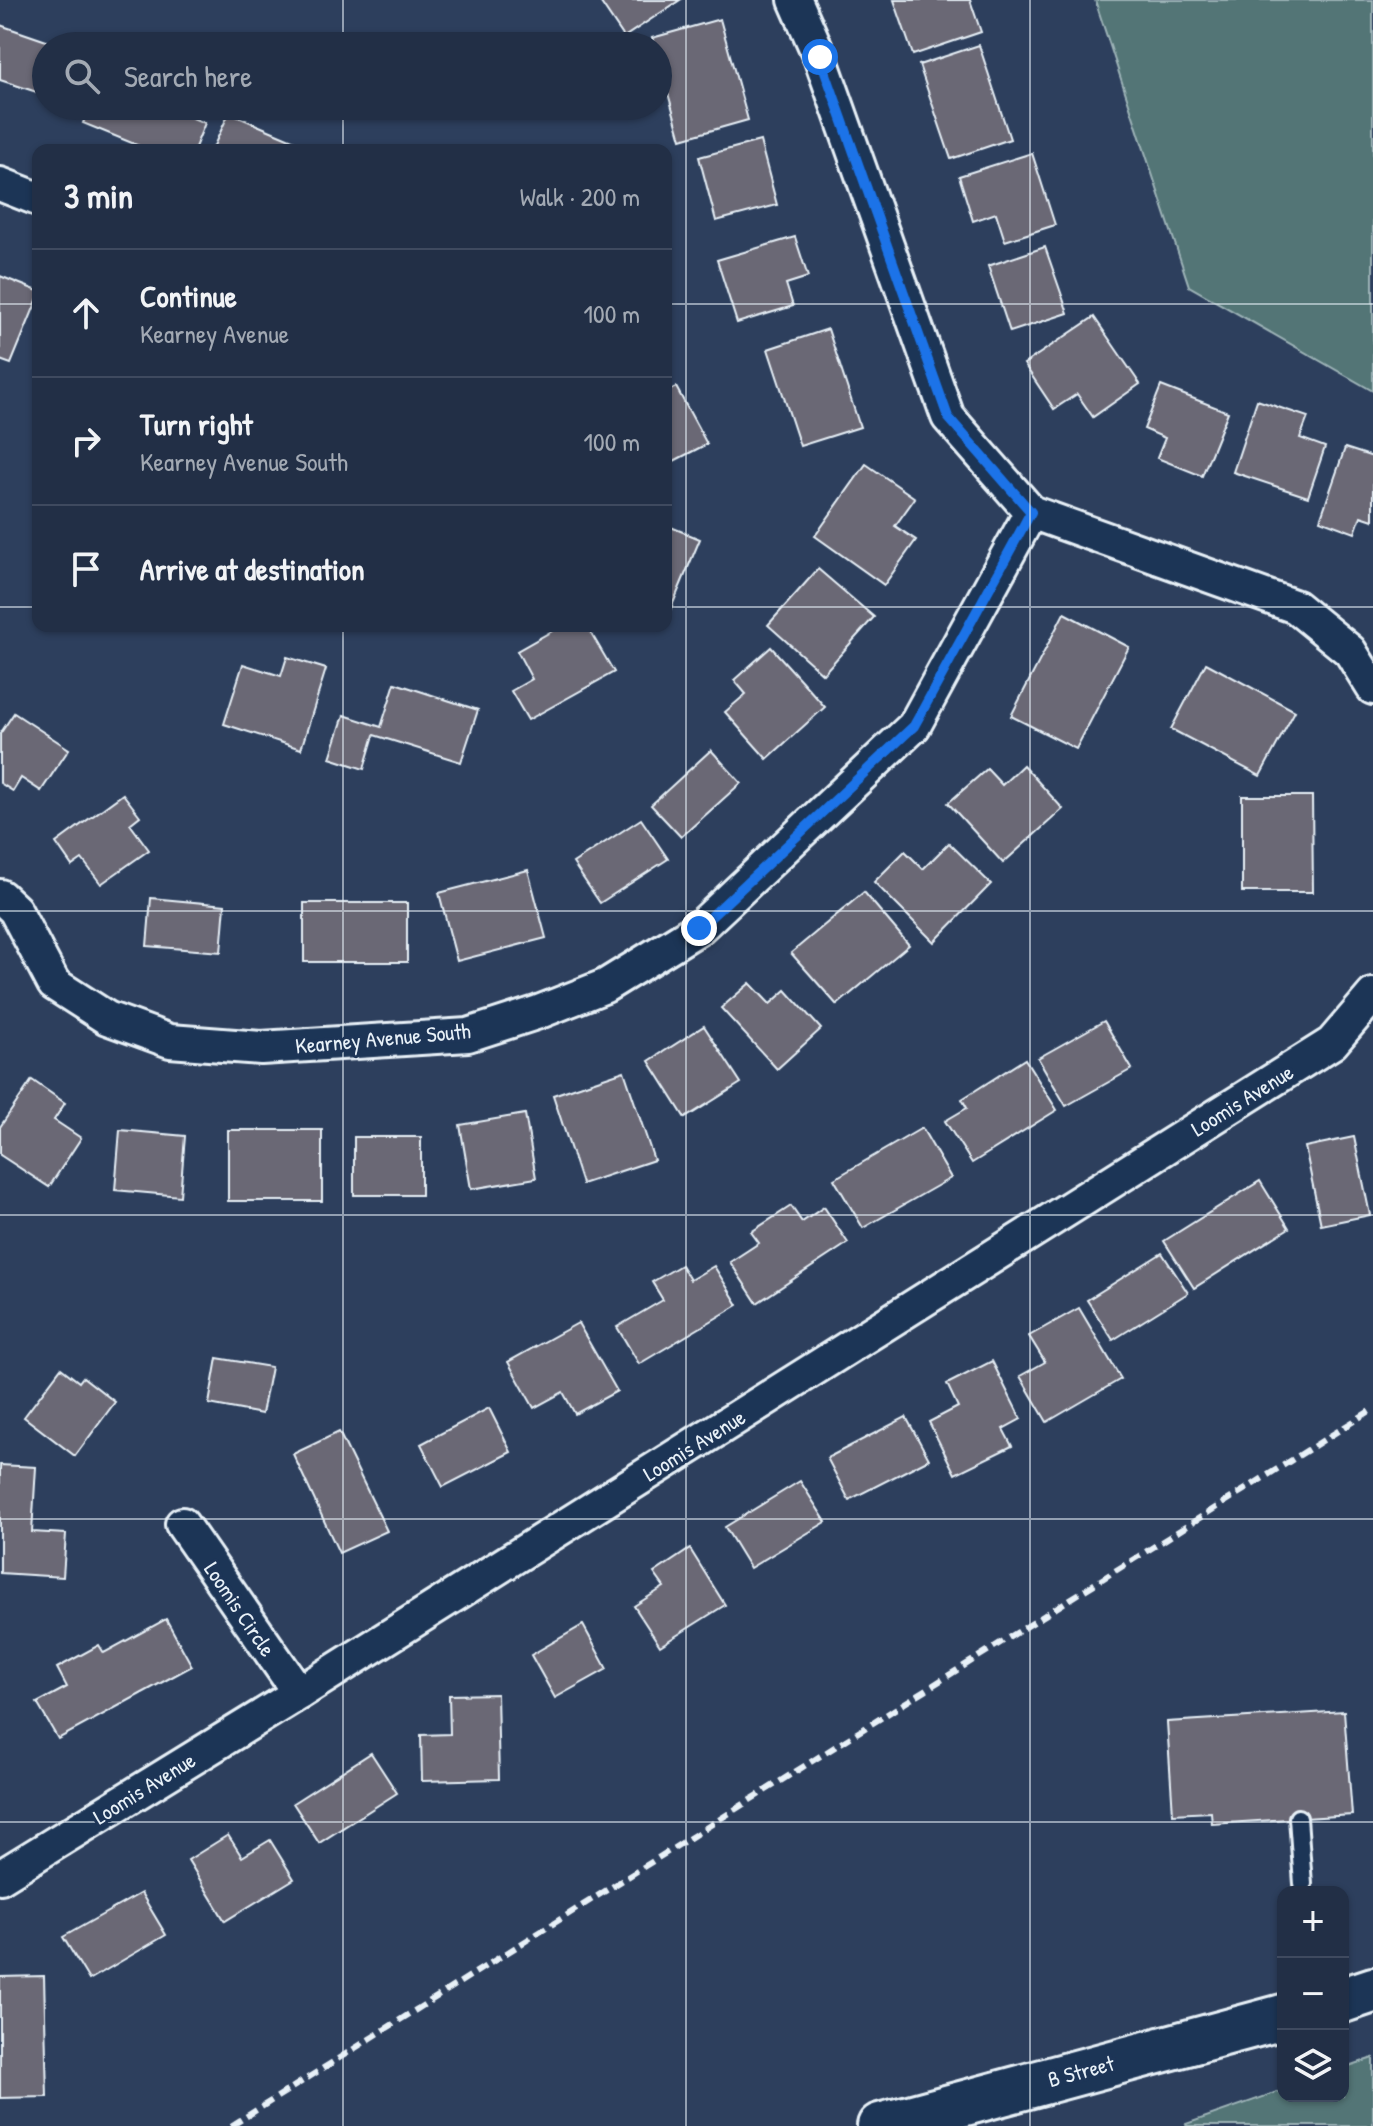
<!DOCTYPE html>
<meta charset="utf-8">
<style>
:root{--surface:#222f46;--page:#2e3b51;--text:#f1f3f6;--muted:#a2a9b3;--line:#3f4a5f}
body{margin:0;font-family:"Patrick Hand",sans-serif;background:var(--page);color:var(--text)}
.controls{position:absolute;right:24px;bottom:24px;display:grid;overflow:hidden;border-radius:16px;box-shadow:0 2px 6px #0004}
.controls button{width:72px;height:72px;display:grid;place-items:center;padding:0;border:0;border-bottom:2px solid var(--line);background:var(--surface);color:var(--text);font:40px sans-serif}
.stop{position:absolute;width:24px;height:24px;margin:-18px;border:6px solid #1a73e8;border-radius:50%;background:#fff}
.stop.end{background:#1a73e8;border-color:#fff;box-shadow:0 2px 8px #0008}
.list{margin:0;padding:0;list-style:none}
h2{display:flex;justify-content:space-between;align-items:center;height:104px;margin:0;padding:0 32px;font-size:34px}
h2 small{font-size:26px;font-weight:400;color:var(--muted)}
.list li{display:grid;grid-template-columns:52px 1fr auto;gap:24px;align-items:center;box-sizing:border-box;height:128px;padding:0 32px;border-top:2px solid var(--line)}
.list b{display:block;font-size:30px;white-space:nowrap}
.list p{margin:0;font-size:26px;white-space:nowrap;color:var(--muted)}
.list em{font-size:26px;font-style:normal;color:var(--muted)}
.icon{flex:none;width:44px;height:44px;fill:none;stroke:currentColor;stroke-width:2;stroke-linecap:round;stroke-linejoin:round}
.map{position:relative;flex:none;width:1373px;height:2126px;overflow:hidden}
.search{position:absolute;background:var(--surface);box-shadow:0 2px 6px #0004;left:32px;top:32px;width:640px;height:88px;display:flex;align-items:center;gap:20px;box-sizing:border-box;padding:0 28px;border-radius:44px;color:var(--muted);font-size:30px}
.panel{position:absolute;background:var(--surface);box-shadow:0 2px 6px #0004;left:32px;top:144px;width:640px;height:488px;border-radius:16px}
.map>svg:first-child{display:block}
.green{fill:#527576;stroke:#9db3b7;stroke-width:2}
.building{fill:#6b6775;stroke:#e8f1f8;stroke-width:2}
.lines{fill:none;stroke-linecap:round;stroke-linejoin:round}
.service-casing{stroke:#e8f1f8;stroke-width:22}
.minor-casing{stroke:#e8f1f8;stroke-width:38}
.secondary-casing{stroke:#e8f1f8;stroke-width:50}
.service{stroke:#1d3557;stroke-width:16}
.minor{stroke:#1d3557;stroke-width:32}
.secondary{stroke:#1d3557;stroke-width:44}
.rail{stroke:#e8f1f8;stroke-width:6;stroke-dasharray:12 6;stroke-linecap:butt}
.route{stroke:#1a73e8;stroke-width:10}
.grid{fill:none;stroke:#e8f1f8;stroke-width:2;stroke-opacity:0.55}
.labels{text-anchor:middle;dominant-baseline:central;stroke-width:6;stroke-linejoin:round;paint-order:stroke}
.street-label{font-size:22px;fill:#e8f1f8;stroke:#1d3557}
</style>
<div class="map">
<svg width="1373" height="2126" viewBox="0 0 1373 2126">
<rect width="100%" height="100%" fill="#2d3f5d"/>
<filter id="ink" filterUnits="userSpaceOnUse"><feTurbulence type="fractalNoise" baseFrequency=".0125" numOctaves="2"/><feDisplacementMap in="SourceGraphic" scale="16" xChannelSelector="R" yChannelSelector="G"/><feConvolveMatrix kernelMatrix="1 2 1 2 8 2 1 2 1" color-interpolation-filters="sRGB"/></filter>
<g filter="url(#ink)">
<g class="green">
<polygon points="1095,0 1373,0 1373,391 1189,286"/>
<polygon points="1373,2058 1373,2126 1187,2126 1186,2124 1283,2090 1283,2096 1343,2096 1343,2068"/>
</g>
<g class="building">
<polygon points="599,0 680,0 624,37"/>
<polygon points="894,0 970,0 981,32 913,55"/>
<polygon points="720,19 748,120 681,139 658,58 658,46 655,46 652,38"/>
<polygon points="0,25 61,46 46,46 46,95 0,80"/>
<polygon points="979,45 1010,139 951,159 919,65"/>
<polygon points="90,106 163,106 205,123 194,150 149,150 83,123"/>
<polygon points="229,113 316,150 212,150"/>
<polygon points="760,141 777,205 716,221 699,157"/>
<polygon points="1032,153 1055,225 1005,241 996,213 973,221 959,176"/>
<polygon points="795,237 808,277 786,284 793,306 737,323 717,260"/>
<polygon points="1045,247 1068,313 1010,332 988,266"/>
<polygon points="0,276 38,291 38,298 11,364 0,360"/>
<polygon points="1094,317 1140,384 1093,417 1077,394 1054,409 1024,364"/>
<polygon points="828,329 860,427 800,446 768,349"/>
<polygon points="1161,386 1228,412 1202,476 1157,458 1165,438 1144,429"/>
<polygon points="676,387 707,444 666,465 666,392"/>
<polygon points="1257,400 1308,417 1300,438 1325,447 1308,497 1233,472"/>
<polygon points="1345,448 1373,457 1373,520 1361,516 1355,533 1320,520"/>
<polygon points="866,464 915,498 895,526 916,540 884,585 815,536"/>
<polygon points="666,525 700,539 669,613 666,611"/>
<polygon points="818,569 874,617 823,674 768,625"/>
<polygon points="1064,613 1129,647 1076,749 1011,716"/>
<polygon points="561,626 587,626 614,672 528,720 511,691 532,679 517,651"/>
<polygon points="771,647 825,707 767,759 725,712 746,694 734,680"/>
<polygon points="287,657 326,669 301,749 224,724 243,664 281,676"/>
<polygon points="1206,663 1295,711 1260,776 1171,729"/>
<polygon points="395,683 478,710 461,762 374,735 364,769 330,758 344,715 381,727"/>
<polygon points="14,713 69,749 41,791 21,778 13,791 0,783 0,734"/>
<polygon points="711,750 741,783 681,837 651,805"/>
<polygon points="1023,765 1063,809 1003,863 948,803 987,769 1002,785"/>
<polygon points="123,794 140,816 130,824 149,850 101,884 82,859 72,866 56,843"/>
<polygon points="1242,796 1312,796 1313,892 1242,892"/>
<polygon points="641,819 668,859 600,903 573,863"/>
<polygon points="949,843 991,884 934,942 874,882 905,851 923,869"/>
<polygon points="528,870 546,938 457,961 439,893"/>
<polygon points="864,892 909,945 837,1005 791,953"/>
<polygon points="151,898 225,905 221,952 147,946"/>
<rect x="304" y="903" width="103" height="59"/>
<polygon points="750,983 770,1004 786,990 821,1029 777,1069 721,1008"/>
<polygon points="1104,1021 1132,1069 1066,1106 1038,1058"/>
<polygon points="704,1026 741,1083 685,1118 649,1061"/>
<polygon points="1025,1059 1057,1110 972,1163 945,1121 967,1108 962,1099"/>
<polygon points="624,1071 654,1160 582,1184 553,1095"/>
<polygon points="32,1080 65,1103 54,1120 81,1138 49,1187 0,1155 0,1127"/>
<polygon points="525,1114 536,1178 471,1189 460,1125"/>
<polygon points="922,1128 951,1178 863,1228 834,1179"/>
<polygon points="120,1130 185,1136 180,1196 115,1190"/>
<rect x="228" y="1130" width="94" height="71"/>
<rect x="354" y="1137" width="67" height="58"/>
<polygon points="1354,1137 1370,1215 1321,1225 1305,1147"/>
<polygon points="1260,1181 1289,1228 1194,1288 1164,1241"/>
<polygon points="791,1206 802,1222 824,1207 848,1243 757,1303 730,1262 759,1243 751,1232"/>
<polygon points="1162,1253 1188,1293 1113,1340 1087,1300"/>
<polygon points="681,1265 690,1280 714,1266 738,1305 639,1364 617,1327 663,1300 652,1282"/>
<polygon points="1079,1308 1121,1379 1047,1422 1020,1376 1045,1362 1029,1336"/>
<polygon points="578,1323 617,1391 575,1414 563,1392 534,1408 508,1362"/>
<polygon points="217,1358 271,1367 262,1414 209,1404"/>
<polygon points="992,1361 1021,1419 1003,1429 1012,1446 955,1474 929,1422 958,1407 947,1384"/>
<polygon points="61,1368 79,1382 83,1377 115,1402 75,1456 24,1417"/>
<polygon points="489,1408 511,1452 443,1487 421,1444"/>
<polygon points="906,1417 929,1459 849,1500 827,1458"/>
<polygon points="339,1432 387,1531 339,1553 293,1454"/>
<polygon points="0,1465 36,1467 32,1532 66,1534 63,1577 0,1573"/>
<polygon points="800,1481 826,1522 750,1568 725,1527"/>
<polygon points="690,1549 725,1605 660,1646 634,1606 664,1587 654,1573"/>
<polygon points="166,1619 192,1666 58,1739 37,1703 67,1687 57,1668 99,1645 104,1653"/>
<polygon points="583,1625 607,1669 555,1698 531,1655"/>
<polygon points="497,1694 499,1779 422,1781 421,1735 450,1734 449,1695"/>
<polygon points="1344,1711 1352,1815 1212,1824 1211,1812 1173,1814 1167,1722"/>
<polygon points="371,1753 397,1793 319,1843 293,1803"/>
<polygon points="228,1835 242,1857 270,1840 294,1879 225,1921 188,1860"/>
<polygon points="141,1893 166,1935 89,1980 63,1937"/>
<polygon points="44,1976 47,2097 0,2098 0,1977"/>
</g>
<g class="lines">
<defs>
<polyline id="service" points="1298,1818 1303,1884"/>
<g id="minor">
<polyline points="795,0 820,57 948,417 1031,512 1296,607 1350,651 1373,688"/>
<polyline points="0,184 38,199"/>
<polyline points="0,896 15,910 54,984 107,1018 170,1041 261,1048 468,1035 539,1012 605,986 699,928 914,726 1031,512"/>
<polyline points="182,1524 299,1693"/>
<polyline points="0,1877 299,1693 1332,1043 1373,995"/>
</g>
<g id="secondary">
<polyline points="1343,2000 1373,1990"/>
<polyline points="880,2126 1283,2017"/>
</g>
</defs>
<use href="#service" class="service-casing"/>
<use href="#minor" class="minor-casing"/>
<use href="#secondary" class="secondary-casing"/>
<use href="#service" class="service"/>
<use href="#minor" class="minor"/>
<use href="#secondary" class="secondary"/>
<polyline class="rail" points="231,2126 1373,1409"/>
</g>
</g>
<g class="lines" filter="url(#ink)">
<polyline class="route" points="699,928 914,726 1031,512 948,417 820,57"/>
</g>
<path class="grid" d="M343,0v46M686,0v2126M1030,0v2126M343,106v44M0,304h38M666,304h707M0,607h38M666,607h707M343,626v1500M0,911h1373M0,1215h1373M0,1519h1373M0,1822h1373"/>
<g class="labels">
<g class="street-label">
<text transform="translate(383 1038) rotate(-5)">Kearney Avenue South</text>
<text transform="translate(1242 1100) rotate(-32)">Loomis Avenue</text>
<text transform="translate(694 1445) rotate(-32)">Loomis Avenue</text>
<text transform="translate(240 1609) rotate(56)">Loomis Circle</text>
<text transform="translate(144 1788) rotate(-32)">Loomis Avenue</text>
<text transform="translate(1081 2071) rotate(-15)">B Street</text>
</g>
</g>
</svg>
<div class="controls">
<button>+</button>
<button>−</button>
<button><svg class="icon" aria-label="layers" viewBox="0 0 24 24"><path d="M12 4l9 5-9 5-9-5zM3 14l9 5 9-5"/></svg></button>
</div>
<div class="stop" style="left:820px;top:57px"></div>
<div class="stop end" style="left:699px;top:928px"></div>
<div class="search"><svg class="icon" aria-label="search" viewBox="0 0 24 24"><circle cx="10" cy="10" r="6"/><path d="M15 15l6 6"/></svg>Search here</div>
<section class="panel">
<h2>3 min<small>Walk · 200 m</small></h2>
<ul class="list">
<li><svg class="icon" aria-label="ahead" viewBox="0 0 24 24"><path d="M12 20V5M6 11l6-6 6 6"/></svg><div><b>Continue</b><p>Kearney Avenue</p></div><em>100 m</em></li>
<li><svg class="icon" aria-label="right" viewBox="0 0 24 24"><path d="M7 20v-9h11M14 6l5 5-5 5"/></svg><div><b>Turn right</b><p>Kearney Avenue South</p></div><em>100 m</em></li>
<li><svg class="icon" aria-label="arrive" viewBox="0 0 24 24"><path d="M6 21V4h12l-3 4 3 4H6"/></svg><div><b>Arrive at destination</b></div></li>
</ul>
</section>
</div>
